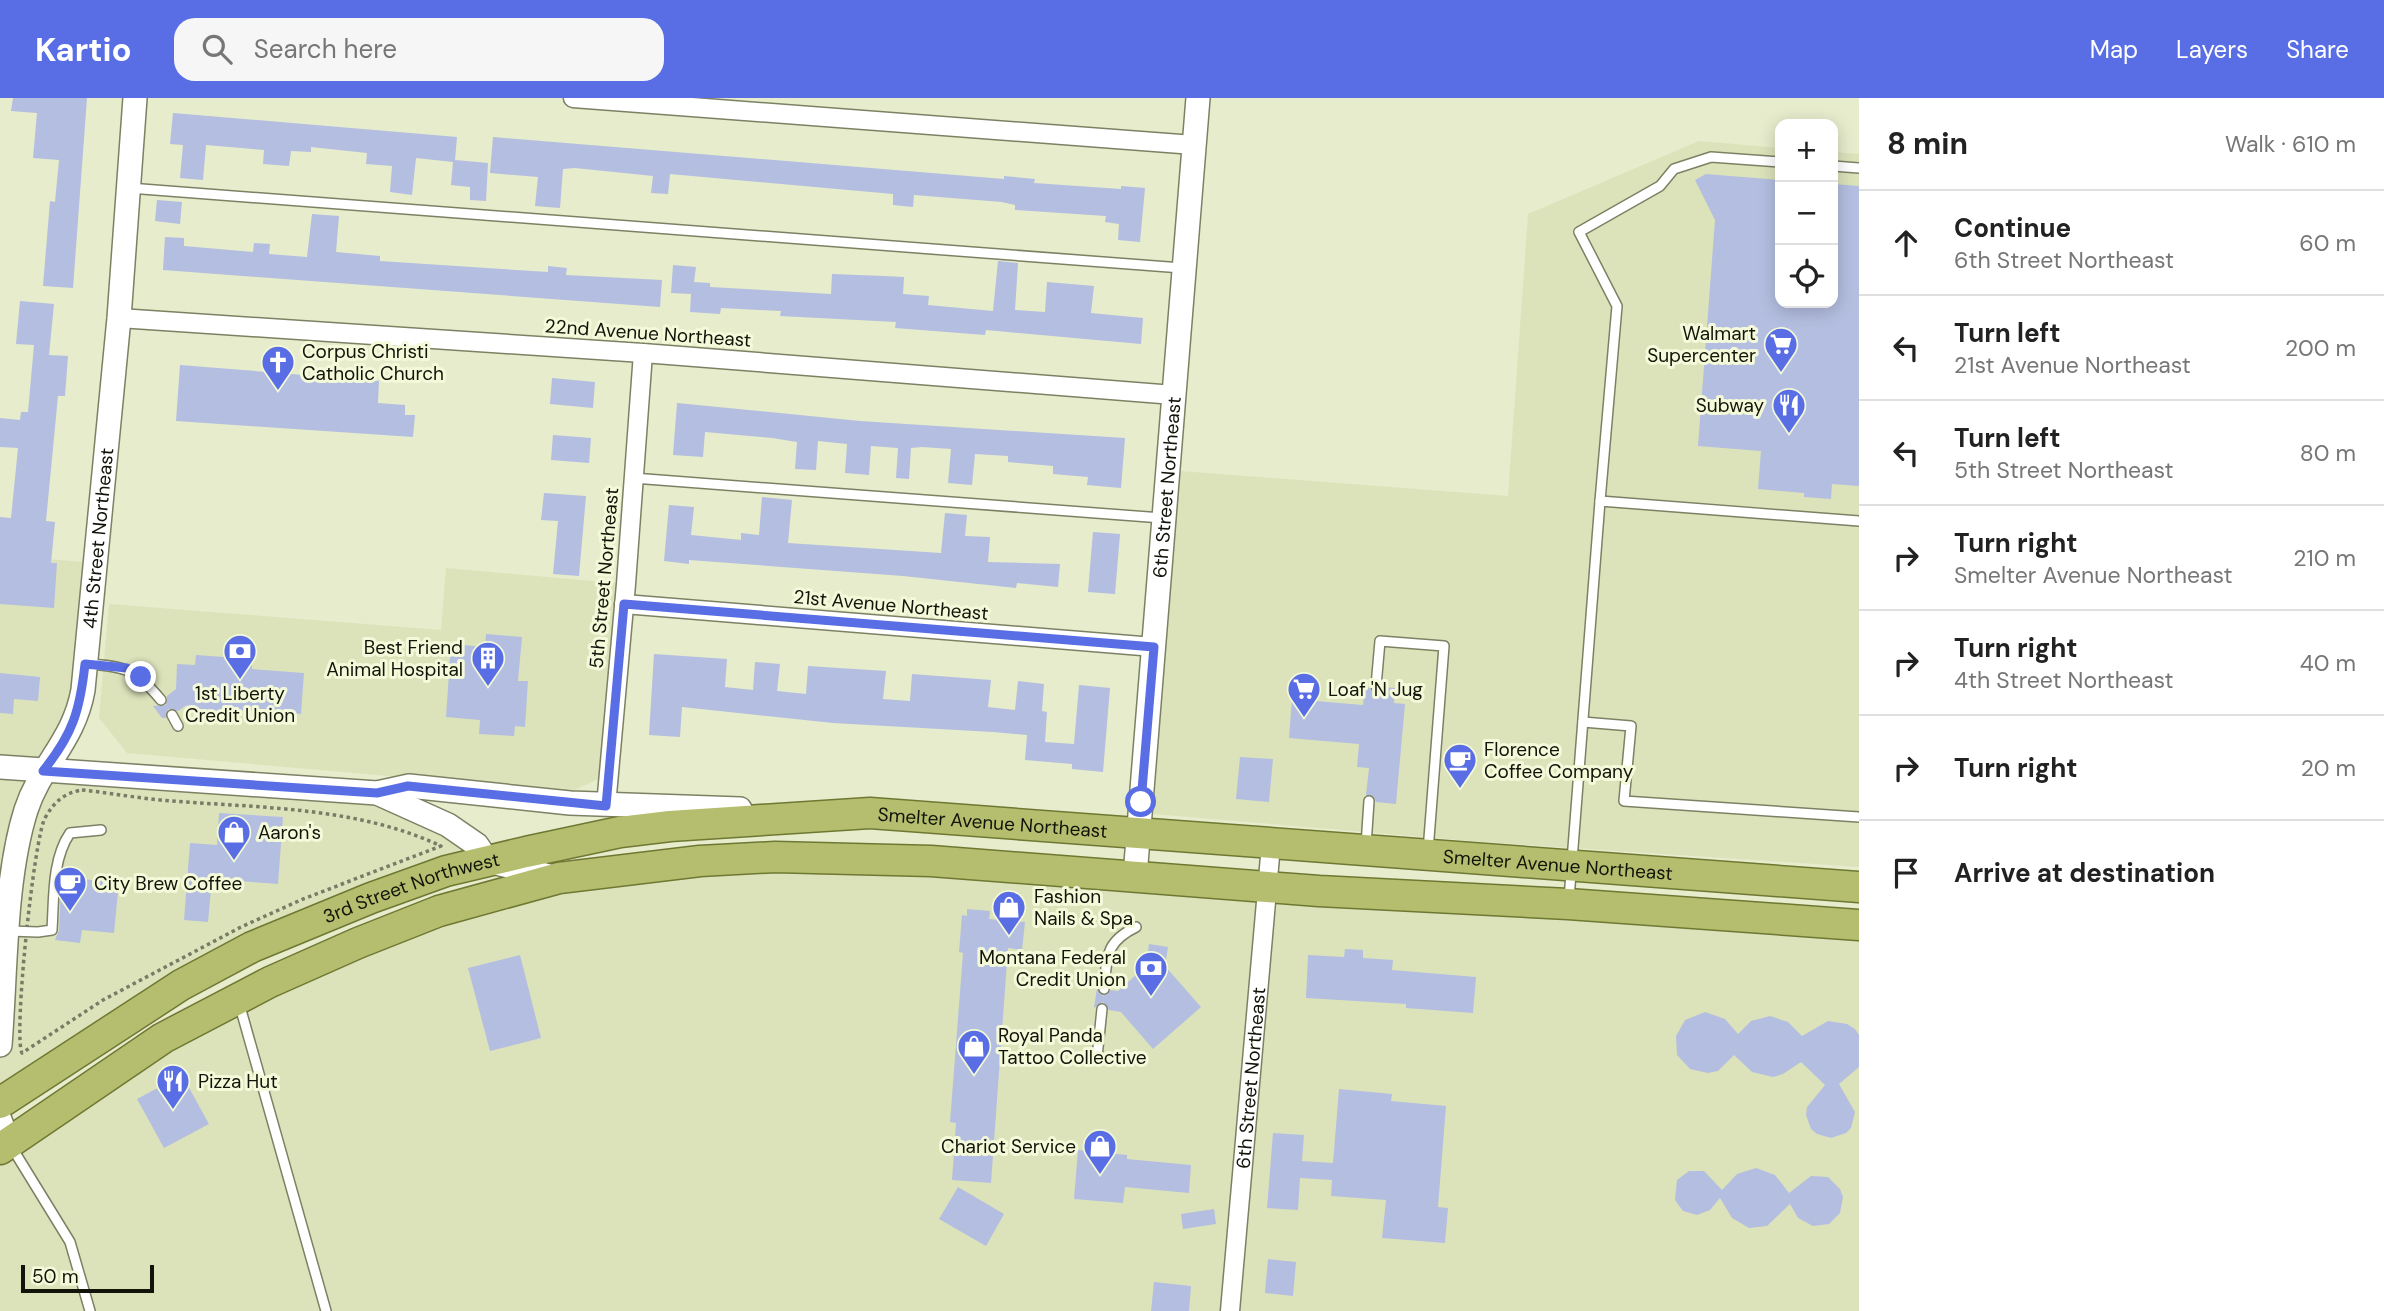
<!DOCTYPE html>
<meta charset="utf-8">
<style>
:root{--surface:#fff;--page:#f6f6f6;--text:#222;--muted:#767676;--line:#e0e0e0;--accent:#596ee4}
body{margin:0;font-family:"DM Sans",sans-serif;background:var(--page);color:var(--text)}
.controls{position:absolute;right:21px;top:21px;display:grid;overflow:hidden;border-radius:14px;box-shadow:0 4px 18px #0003}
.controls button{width:63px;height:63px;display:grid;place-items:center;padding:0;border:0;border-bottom:2px solid var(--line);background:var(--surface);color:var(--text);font:35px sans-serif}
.scale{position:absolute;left:21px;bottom:18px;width:133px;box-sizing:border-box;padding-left:7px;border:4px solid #121409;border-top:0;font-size:19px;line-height:24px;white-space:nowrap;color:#121409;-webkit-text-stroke:5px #f3f9d9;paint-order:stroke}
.stop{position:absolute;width:21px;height:21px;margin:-16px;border:5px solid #596ee4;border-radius:50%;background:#fff}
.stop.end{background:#596ee4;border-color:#fff;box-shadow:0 2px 7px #0008}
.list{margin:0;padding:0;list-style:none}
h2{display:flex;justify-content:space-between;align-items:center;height:91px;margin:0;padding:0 28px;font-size:30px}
h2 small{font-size:23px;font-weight:400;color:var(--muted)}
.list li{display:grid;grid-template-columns:46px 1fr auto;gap:21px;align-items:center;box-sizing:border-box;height:105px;padding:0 28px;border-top:2px solid var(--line)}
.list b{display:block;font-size:26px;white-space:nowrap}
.list p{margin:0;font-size:23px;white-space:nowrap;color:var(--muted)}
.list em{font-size:23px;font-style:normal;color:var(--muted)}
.icon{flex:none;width:38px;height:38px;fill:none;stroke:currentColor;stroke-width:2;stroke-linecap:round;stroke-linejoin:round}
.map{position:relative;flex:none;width:1859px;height:1213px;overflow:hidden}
header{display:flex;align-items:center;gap:42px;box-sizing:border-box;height:98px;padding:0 35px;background:var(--accent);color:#fff}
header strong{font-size:33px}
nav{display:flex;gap:38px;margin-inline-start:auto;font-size:24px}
.search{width:490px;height:63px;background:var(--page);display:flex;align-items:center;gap:18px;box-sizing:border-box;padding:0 24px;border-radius:21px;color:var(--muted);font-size:26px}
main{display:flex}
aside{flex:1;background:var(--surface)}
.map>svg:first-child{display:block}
.built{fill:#dce3bb}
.building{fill:#b4bee0}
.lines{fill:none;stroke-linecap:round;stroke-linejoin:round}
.service-casing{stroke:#7c8164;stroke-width:12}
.minor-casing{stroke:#7c8164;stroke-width:21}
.tertiary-casing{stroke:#7c8164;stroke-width:26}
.trunk-casing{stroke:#6f7833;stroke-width:33}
.path{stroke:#787c66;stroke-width:3.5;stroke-dasharray:3.5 3.5;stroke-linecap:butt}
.service{stroke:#fff;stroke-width:9}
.minor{stroke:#fff;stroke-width:18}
.tertiary{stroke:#fff;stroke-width:23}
.trunk{stroke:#b4be6e;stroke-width:30}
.route{stroke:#596ee4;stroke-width:9}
.labels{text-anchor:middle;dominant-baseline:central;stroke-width:6;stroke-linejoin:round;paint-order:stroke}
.street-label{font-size:19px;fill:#121409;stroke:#f3f9d9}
.poi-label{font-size:19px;fill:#121409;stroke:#f3f9d9;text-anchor:start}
</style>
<header>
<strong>Kartio</strong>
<div class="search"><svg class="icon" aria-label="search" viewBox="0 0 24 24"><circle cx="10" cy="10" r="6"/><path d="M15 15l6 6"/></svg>Search here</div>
<nav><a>Map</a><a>Layers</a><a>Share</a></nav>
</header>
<main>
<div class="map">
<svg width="1859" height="1213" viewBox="0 0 1859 1213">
<rect width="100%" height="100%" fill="#e6eccc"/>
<g class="built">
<polygon points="1699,43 1780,50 1780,205 1833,205 1833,54 1859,56 1859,769 1483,744 1141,715 1168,372 1508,398 1528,116"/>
<polygon points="0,457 95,465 83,592 44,672 377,695 488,763 252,849 0,1005"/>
<polygon points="446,470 626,486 609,676 570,694 127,655 99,620 109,506 441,532"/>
<polygon points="931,763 1859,829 1859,1213 0,1213 0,1051 270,884 559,780"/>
</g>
<g class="building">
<polygon points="13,0 87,0 73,190 43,188 50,103 55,104 59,62 33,60 37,15 11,13"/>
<polygon points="173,15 457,39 455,62 488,65 486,103 470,102 470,89 451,87 453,64 416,60 412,97 390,94 392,68 366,66 367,55 311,49 311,54 291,53 289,68 263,66 264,52 206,47 203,82 180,80 183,47 170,46"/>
<polygon points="493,39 1004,81 1004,78 1035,81 1034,85 1121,91 1121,88 1145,90 1140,144 1118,142 1119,126 1105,124 1106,118 1015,112 1015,107 1002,104 914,97 913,109 893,107 893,96 670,76 668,96 651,95 653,78 575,70 563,71 560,110 535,108 538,79 490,75"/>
<polygon points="1706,76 1780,82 1780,205 1833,205 1833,86 1859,88 1859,388 1832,386 1831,401 1804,399 1804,395 1758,391 1761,353 1698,348 1715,122 1695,82"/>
<polygon points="157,102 182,104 180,126 155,123"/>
<polygon points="312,116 339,118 336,154 380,158 380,163 548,174 548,168 567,170 566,177 662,182 660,209 163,172 165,139 184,140 184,148 253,154 254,145 270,146 269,156 307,159"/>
<polygon points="998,163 1018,165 1015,212 1045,214 1047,184 1094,188 1091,215 1143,220 1141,246 986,232 985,237 895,230 896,224 780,218 781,213 721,210 720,216 690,214 691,196 671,195 673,167 696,169 694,184 710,185 710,189 831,196 832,176 884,178 904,179 903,196 929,198 928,207 993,213"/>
<polygon points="20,203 54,206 49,257 68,258 65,298 58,298 46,423 55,424 51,465 57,465 54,510 0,506 0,419 11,420 18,350 0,349 0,320 20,322 21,314 28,314 34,247 16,246"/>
<polygon points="180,267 379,283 378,305 405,307 405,317 415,317 413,339 176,323"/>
<polygon points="552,280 595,284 593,310 550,306"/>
<polygon points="677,305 860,323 1125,340 1121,390 1087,387 1088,379 1053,376 1053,368 1008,364 1008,358 975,356 972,387 948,385 951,351 922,349 911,350 909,381 896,380 898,350 871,348 869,377 845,375 847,346 818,343 816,372 795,371 797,344 772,340 705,334 703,359 673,357"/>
<polygon points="553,337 591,340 589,365 551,362"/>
<polygon points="544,395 586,398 579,478 553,476 558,423 541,422"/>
<polygon points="762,399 792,402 788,445 941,455 945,415 967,417 965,438 990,439 988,464 1060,466 1058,489 1017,485 1016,490 903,478 689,462 689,466 664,463 669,407 694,409 691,437 741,442 741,435 759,437"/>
<polygon points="1093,434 1120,436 1115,496 1088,494"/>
<polygon points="486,536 522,539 518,583 528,583 525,629 515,628 514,638 479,636 480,622 446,619 451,546 485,549"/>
<polygon points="654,556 727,561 725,589 753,592 755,564 780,566 777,593 806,596 808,568 886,573 883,601 910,603 912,576 991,582 988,609 1015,612 1018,583 1044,586 1042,613 1047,614 1045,644 1074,646 1079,587 1110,590 1103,674 1072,671 1072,666 1025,662 1027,637 993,634 833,625 682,609 680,639 649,637"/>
<polygon points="196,557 252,561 252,571 304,575 301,616 236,612 224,621 197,620 187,607 178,613 168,611 166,620 162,620 153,608 166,607 167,598 176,591 177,566 195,567"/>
<polygon points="0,575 40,579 38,603 14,601 13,616 0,615"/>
<polygon points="1365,587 1376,595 1383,589 1395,590 1394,605 1405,606 1396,706 1376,704 1373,698 1366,697 1369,670 1357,669 1359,646 1289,640 1292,601 1363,607"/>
<polygon points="1240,659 1273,661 1269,704 1236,701"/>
<polygon points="219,715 283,719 278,786 212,781 208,824 184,822 190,745 217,747"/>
<polygon points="80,781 119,784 114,835 82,832 80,845 55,842 59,832 61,789 80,791"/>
<polygon points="967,811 990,813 989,821 1025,824 1022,852 1008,850 991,1085 952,1082 956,1025 950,1024 963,855 959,854 962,817 967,818"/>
<polygon points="1149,846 1168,849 1165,868 1201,909 1153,951 1121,914 1109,912 1103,904 1094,910 1097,890 1103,898 1111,892 1118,893 1146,868"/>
<polygon points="1345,851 1363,852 1363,860 1393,862 1392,872 1476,879 1473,915 1406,910 1406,906 1306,900 1308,857 1344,859"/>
<polygon points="520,857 541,940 490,953 468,870"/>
<polygon points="1705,914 1725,921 1738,936 1751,923 1770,918 1788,924 1802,938 1828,923 1847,926 1855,931 1859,937 1859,969 1839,986 1855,1014 1851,1030 1846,1035 1831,1040 1817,1036 1811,1031 1806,1017 1807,1009 1825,987 1801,964 1783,976 1773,979 1752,974 1734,957 1718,973 1708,975 1690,971 1677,957 1676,938 1685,922"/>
<polygon points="182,977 209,1026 164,1050 137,1001"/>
<polygon points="1339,991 1392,996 1391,1003 1446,1008 1438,1109 1448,1110 1445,1145 1382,1140 1386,1102 1331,1098 1332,1082 1300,1080 1298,1112 1267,1110 1273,1035 1304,1037 1302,1063 1333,1065"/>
<polygon points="1078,1052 1127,1057 1127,1061 1191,1067 1189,1095 1125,1089 1123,1105 1074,1101"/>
<polygon points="1756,1070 1775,1077 1789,1095 1811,1078 1828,1079 1840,1091 1843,1099 1840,1115 1829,1126 1813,1128 1798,1120 1790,1106 1767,1128 1749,1130 1732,1120 1720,1100 1710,1112 1697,1117 1683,1113 1675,1102 1677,1082 1689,1073 1704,1073 1722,1092 1737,1076"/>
<polygon points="958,1089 1004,1116 986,1148 939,1121"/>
<polygon points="1214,1111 1216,1126 1183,1131 1181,1116"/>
<polygon points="1268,1161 1296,1164 1293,1198 1265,1195"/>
<polygon points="1154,1184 1191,1188 1189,1213 1151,1213"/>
</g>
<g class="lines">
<defs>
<g id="service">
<polyline points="1833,68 1859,70"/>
<polyline points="129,90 1182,170"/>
<polyline points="633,380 1162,420"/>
<polyline points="1600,403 1617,208 1579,134 1660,88 1674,71 1711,59 1780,64"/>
<path d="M87,566c39,2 49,6 74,36"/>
<polyline points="1376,588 1380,543 1444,548 1428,753"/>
<polyline points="172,617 178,628"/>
<polyline points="1583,624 1631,628 1624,703 1859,719"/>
<polyline points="1366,747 1369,703"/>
<polyline points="1569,801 1600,403 1859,423"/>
<path d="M9,833l29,1 14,-2c2,-32 0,-71 18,-97l31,-3"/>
<path d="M1104,891c3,-32 1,-47 32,-62"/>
<polyline points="239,905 326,1213"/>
<polyline points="1097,959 1102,911"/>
<polyline points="11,1048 70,1144 90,1213"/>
</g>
<g id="minor">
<polyline points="573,0 1194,47"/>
<polyline points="119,220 643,255 1174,297"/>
<polyline points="624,506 1154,549"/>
<polyline points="606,708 626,486 643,255"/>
<path id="s1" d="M1230,1213l41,-466"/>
</g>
<g id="tertiary">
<polyline points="0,669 377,695 409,688 570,705 740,711"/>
<polyline points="377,695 448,727 477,747 488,763 557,780"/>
<path id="s2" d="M1135,778l63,-778"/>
<path id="s3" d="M0,947c6,-73 4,-165 26,-235 15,-46 48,-69 57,-120l36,-372 16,-220"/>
<polyline points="0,1022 8,1043"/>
</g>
<g id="trunk">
<path id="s4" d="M0,1005l181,-118 71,-38 119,-49 75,-27 80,-19 94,-20 50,-6 200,-13 989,74"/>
<polyline points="0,1051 163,940 270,884 358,845 439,813 559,780 700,763 775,759 931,763 1319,793 1568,806 1859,827"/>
</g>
</defs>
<use href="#service" class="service-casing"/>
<use href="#minor" class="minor-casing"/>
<use href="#tertiary" class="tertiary-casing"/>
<use href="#trunk" class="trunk-casing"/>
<path class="path" d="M82,692c30,3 60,9 90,11 90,7 186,6 269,45l-138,53 -62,28 -138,73 -81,53c-9,-16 12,-215 23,-235 9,-16 19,-25 37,-28z"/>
<use href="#service" class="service"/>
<use href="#minor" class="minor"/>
<use href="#tertiary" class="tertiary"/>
<use href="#trunk" class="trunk"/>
</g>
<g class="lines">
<path class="route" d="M141,579l-14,-9 -42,-4c-5,46 -12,70 -42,107l334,22 31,-7 198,20 18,-202 530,43 -13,155"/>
</g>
<defs>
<symbol id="supermarket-pin" viewBox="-11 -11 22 30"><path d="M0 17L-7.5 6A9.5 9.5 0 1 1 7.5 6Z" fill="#596ee4" stroke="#f3f9d9"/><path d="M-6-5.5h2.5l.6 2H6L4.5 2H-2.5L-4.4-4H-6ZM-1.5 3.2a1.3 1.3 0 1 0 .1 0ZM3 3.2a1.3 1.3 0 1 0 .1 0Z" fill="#fff"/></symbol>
<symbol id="church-pin" viewBox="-11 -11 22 30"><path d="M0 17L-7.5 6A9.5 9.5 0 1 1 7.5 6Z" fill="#596ee4" stroke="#f3f9d9"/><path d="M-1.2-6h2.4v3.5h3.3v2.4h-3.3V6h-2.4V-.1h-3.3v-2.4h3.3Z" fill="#fff"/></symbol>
<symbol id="restaurant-pin" viewBox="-11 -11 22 30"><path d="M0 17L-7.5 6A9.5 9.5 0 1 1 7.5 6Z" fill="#596ee4" stroke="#f3f9d9"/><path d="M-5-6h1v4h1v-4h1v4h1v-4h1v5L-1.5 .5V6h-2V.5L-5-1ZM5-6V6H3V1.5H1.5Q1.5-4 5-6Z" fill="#fff"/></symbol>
<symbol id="bank-pin" viewBox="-11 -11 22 30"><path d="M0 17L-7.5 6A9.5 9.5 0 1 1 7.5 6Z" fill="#596ee4" stroke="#f3f9d9"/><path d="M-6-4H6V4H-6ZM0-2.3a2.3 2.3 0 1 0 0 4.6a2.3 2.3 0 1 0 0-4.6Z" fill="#fff"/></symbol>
<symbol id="building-pin" viewBox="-11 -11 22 30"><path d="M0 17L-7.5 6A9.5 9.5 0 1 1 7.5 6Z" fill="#596ee4" stroke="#f3f9d9"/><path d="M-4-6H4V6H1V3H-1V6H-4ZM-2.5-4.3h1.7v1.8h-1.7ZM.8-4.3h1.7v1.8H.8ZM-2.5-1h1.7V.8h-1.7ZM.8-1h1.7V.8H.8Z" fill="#fff"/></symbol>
<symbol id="cafe-pin" viewBox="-11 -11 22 30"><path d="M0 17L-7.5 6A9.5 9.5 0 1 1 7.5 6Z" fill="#596ee4" stroke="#f3f9d9"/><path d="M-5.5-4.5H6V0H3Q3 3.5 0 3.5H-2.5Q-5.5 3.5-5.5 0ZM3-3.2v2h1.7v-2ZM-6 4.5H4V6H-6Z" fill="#fff"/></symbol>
<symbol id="shop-pin" viewBox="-11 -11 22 30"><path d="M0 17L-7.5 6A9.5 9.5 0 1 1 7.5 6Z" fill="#596ee4" stroke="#f3f9d9"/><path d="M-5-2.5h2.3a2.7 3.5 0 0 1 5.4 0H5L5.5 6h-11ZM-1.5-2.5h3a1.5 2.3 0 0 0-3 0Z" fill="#fff"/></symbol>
</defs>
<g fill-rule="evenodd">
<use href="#supermarket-pin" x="1762" y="227" width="38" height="52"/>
<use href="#church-pin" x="259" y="245" width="38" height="52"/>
<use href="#restaurant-pin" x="1770" y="288" width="38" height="52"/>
<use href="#bank-pin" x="221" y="534" width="38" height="52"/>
<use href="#building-pin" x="469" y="541" width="38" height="52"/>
<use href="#supermarket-pin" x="1285" y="572" width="38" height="52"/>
<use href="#cafe-pin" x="1441" y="643" width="38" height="52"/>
<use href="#shop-pin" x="215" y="715" width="38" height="52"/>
<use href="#cafe-pin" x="51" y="766" width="38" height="52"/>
<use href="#shop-pin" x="990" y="790" width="38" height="52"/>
<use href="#bank-pin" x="1132" y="851" width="38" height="52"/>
<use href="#shop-pin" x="955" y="929" width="38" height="52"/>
<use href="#restaurant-pin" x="154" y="964" width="38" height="52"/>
<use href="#shop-pin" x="1081" y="1029" width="38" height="52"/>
</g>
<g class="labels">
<g class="street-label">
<text transform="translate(648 235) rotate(4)">22nd Avenue Northeast</text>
<text stroke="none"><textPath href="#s2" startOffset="390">6th Street Northeast</textPath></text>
<text stroke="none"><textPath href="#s3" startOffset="523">4th Street Northeast</textPath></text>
<text transform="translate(604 480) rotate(-85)">5th Street Northeast</text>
<text transform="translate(891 507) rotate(5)">21st Avenue Northeast</text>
<text stroke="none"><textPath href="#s4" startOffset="1057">Smelter Avenue Northeast</textPath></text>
<text stroke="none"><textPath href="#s4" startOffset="1624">Smelter Avenue Northeast</textPath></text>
<text stroke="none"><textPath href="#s4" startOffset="467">3rd Street Northwest</textPath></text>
<text stroke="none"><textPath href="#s1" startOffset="234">6th Street Northeast</textPath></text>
</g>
<g class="poi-label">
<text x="1756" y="235" text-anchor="end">Walmart<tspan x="1756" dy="22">Supercenter</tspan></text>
<text x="302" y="253">Corpus Christi<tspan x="302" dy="22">Catholic Church</tspan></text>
<text x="1764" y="307" text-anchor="end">Subway</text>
<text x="463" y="549" text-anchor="end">Best Friend<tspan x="463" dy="22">Animal Hospital</tspan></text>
<text x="1328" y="591">Loaf 'N Jug</text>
<text x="240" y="595" text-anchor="middle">1st Liberty<tspan x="240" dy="22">Credit Union</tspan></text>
<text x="1484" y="651">Florence<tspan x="1484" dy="22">Coffee Company</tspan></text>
<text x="258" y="734">Aaron's</text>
<text x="94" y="785">City Brew Coffee</text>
<text x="1034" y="798">Fashion<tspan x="1034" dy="22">Nails &amp; Spa</tspan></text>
<text x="1126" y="859" text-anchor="end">Montana Federal<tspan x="1126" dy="22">Credit Union</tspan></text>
<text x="998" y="937">Royal Panda<tspan x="998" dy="22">Tattoo Collective</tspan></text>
<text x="198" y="983">Pizza Hut</text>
<text x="1076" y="1048" text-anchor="end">Chariot Service</text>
</g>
</g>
</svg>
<div class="controls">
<button>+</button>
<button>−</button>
<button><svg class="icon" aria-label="locate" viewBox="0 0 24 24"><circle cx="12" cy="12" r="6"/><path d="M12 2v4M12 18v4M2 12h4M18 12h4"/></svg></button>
</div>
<div class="scale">50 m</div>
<div class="stop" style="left:1141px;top:704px"></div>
<div class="stop end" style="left:141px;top:579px"></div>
</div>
<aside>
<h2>8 min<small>Walk · 610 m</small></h2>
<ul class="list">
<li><svg class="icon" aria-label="ahead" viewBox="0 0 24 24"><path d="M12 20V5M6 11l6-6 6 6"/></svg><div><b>Continue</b><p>6th Street Northeast</p></div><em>60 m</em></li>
<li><svg class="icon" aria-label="left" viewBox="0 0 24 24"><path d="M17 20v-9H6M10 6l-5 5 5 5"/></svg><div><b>Turn left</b><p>21st Avenue Northeast</p></div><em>200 m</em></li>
<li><svg class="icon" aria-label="left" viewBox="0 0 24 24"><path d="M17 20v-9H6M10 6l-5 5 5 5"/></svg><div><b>Turn left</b><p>5th Street Northeast</p></div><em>80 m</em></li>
<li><svg class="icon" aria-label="right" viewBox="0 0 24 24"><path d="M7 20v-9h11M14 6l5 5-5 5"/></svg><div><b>Turn right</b><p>Smelter Avenue Northeast</p></div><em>210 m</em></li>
<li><svg class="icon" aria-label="right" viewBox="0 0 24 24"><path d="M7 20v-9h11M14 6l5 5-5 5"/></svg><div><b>Turn right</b><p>4th Street Northeast</p></div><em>40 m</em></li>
<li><svg class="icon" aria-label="right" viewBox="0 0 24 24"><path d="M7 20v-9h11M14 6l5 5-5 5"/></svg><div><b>Turn right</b></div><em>20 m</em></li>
<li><svg class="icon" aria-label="arrive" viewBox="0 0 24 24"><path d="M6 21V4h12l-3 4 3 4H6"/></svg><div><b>Arrive at destination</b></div></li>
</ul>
</aside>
</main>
